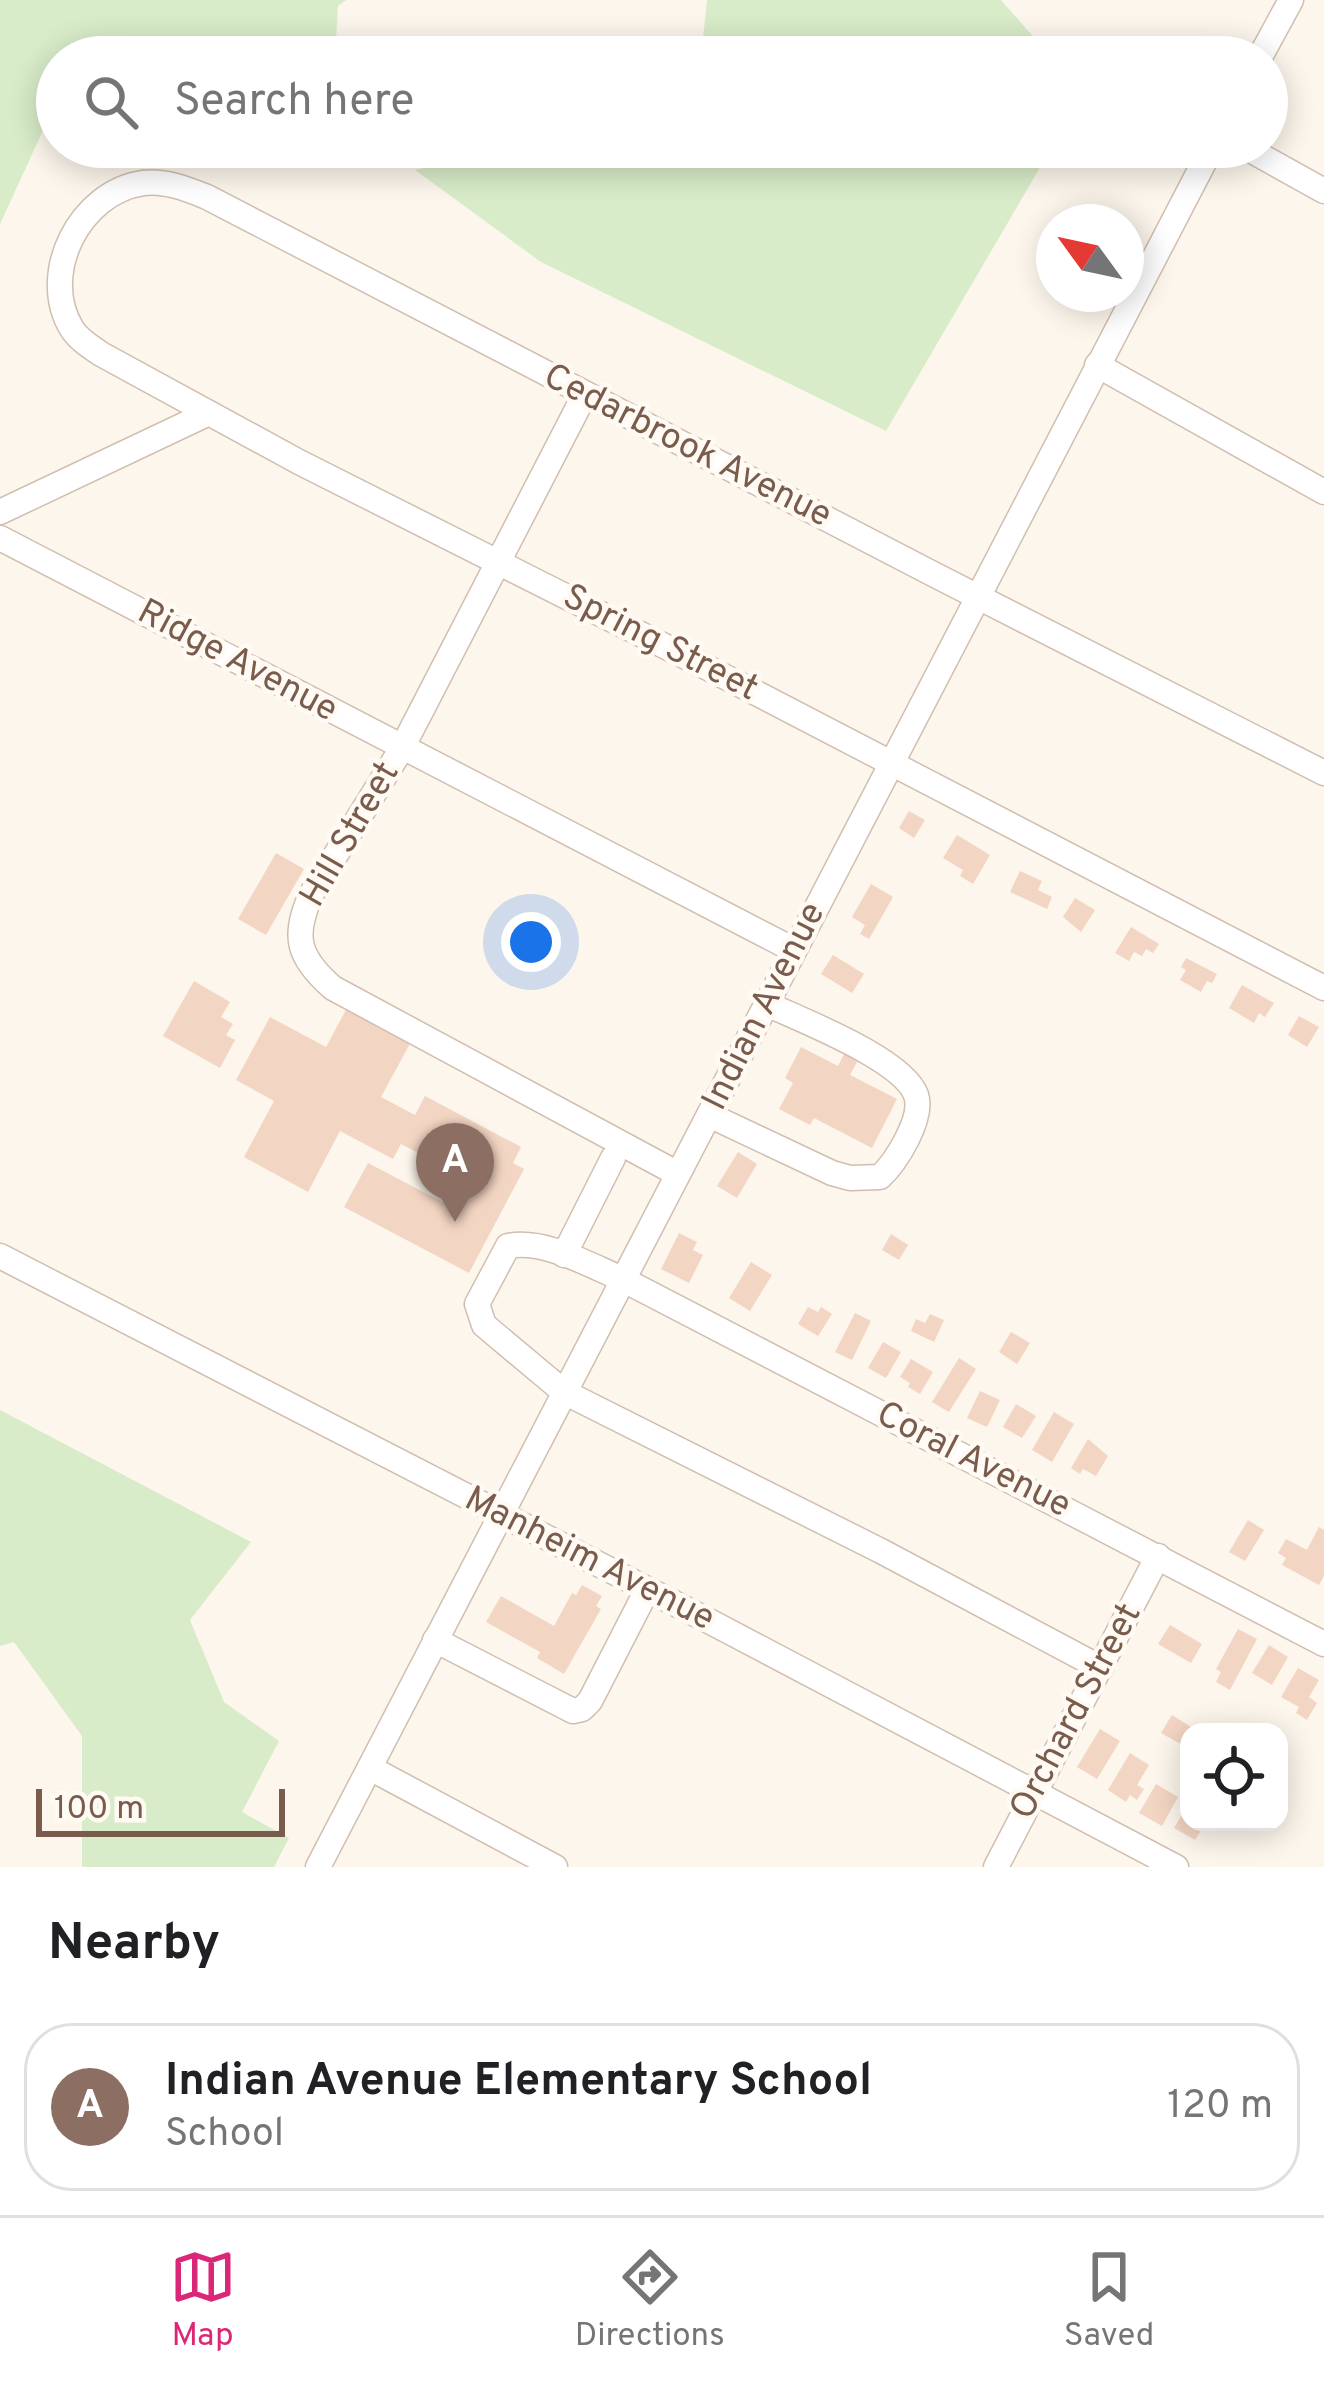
<!DOCTYPE html>
<style>
:root{--surface:#fff;--page:#f2f2f2;--text:#202124;--muted:#757577;--line:#e0e0e0;--accent:#db2777}
body{margin:0;font-family:Overpass,sans-serif;background:var(--page);color:var(--text)}
.controls{position:absolute;right:36px;bottom:36px;display:grid;overflow:hidden;border-radius:24px;box-shadow:0 6px 30px #0003}
.controls button{width:108px;height:108px;display:grid;place-items:center;padding:0;border:0;border-bottom:3px solid var(--line);background:var(--surface);color:var(--text);font:60px sans-serif}
.compass{position:absolute;left:1036px;top:204px;width:108px;height:108px;border-radius:50%;background:var(--surface);box-shadow:0 6px 30px #0003;rotate:303deg}
.scale{position:absolute;left:36px;bottom:30px;width:249px;box-sizing:border-box;padding-left:12px;border:6px solid #7a5c4d;border-top:0;font-size:33px;line-height:42px;white-space:nowrap;color:#7a5c4d;-webkit-text-stroke:9px #fffaf3;paint-order:stroke}
.you{position:absolute;left:531px;top:942px;width:42px;height:42px;margin:-30px;border:9px solid #fff;border-radius:50%;background:#1a73e8;box-shadow:0 0 0 18px #1a73e833}
.badge{display:grid;place-items:center;width:78px;height:78px;border-radius:50%;background:var(--accent);color:#fff;font-size:39px;font-weight:700}
.pin{position:absolute;translate:-50% -99px;filter:drop-shadow(0 3px 6px #0008)}
.pin::after{content:'';position:absolute;top:63px;width:42px;height:36px;background:inherit;clip-path:polygon(0 0,100% 0,50% 100%)}
.list{margin:0;padding:0;list-style:none}
h2{display:flex;justify-content:space-between;align-items:center;height:156px;margin:0;padding:0 48px;font-size:51px}
h2 small{font-size:39px;font-weight:400;color:var(--muted)}
.list li{display:grid;grid-template-columns:78px 1fr auto;gap:36px;align-items:center;box-sizing:border-box;height:168px;margin:0 24px 24px;padding:0 24px;border:3px solid var(--line);border-radius:48px}
.list b{display:block;font-size:45px;white-space:nowrap}
.list p{margin:0;font-size:39px;white-space:nowrap;color:var(--muted)}
.list em{font-size:39px;font-style:normal;color:var(--muted)}
.icon{flex:none;width:66px;height:66px;fill:none;stroke:currentColor;stroke-width:2;stroke-linecap:round;stroke-linejoin:round}
.map{position:relative;flex:none;width:1324px;height:1867px;overflow:hidden}
.search{position:absolute;background:var(--surface);box-shadow:0 6px 30px #0003;left:36px;right:36px;top:36px;height:132px;display:flex;align-items:center;gap:30px;box-sizing:border-box;padding:0 42px;border-radius:66px;color:var(--muted);font-size:45px}
.sheet{height:348px;background:var(--surface)}
nav{display:flex;justify-content:space-around;align-items:center;box-sizing:border-box;height:168px;border-top:3px solid var(--line);background:var(--surface);font-size:33px;color:var(--muted)}
nav a{display:grid;justify-items:center;gap:6px}
nav .on{color:var(--accent)}
.map>svg:first-child{display:block}
.green{fill:#d8ecc9}
.building{fill:#f3d5c3}
.lines{fill:none;stroke-linecap:round;stroke-linejoin:round}
.minor-casing{stroke:#d1beb0;stroke-width:27}
.minor{stroke:#fff;stroke-width:24}
.labels{text-anchor:middle;dominant-baseline:central;stroke-width:9;stroke-linejoin:round;paint-order:stroke}
.street-label{font-size:36px;fill:#7a5c4d;stroke:#fffaf3}
</style>
<div class="map">
<svg width="1324" height="1867" viewBox="0 0 1324 1867">
<rect width="100%" height="100%" fill="#fdf6ec"/>
<g class="green">
<polygon points="0,0 346,0 338,6 335,57 57,57 57,100 0,224"/>
<polygon points="707,0 1001,0 1051,57 701,57"/>
<polygon points="523,147 1052,147 886,431 541,262 415,170"/>
<polygon points="0,1410 251,1542 190,1620 224,1702 279,1741 242,1812 289,1838 274,1867 82,1867 82,1736 14,1642 0,1646"/>
</g>
<g class="building">
<polygon points="909,811 925,820 914,838 899,828"/>
<polygon points="957,835 990,855 973,884 960,876 963,870 943,858"/>
<polygon points="276,853 304,869 266,935 238,919"/>
<polygon points="1020,871 1042,881 1038,890 1052,897 1047,909 1010,892"/>
<polygon points="871,884 893,897 869,939 860,934 865,925 852,917"/>
<polygon points="1075,898 1095,910 1081,932 1063,917"/>
<polygon points="1131,927 1159,944 1153,953 1146,949 1142,956 1134,952 1129,961 1115,953"/>
<polygon points="833,955 864,974 852,993 821,974"/>
<polygon points="1186,958 1217,974 1212,983 1207,981 1201,992 1180,980 1186,970 1181,967"/>
<polygon points="194,981 230,1002 221,1017 233,1024 226,1035 235,1040 220,1068 163,1036"/>
<polygon points="1242,985 1274,1003 1265,1017 1259,1013 1254,1023 1229,1008"/>
<polygon points="348,1006 412,1040 381,1097 415,1115 425,1096 521,1147 513,1163 524,1169 469,1273 344,1207 368,1163 454,1208 471,1176 447,1164 445,1167 401,1144 393,1159 340,1131 308,1192 244,1157 274,1101 236,1080 270,1017 326,1047"/>
<polygon points="1299,1016 1319,1027 1307,1047 1288,1035"/>
<polygon points="849,1044 863,1051 850,1075 897,1099 872,1148 814,1118 810,1125 779,1109 793,1083 785,1078 801,1047 838,1066"/>
<polygon points="738,1152 757,1164 737,1198 717,1186"/>
<polygon points="679,1233 697,1242 693,1250 703,1255 689,1283 661,1269"/>
<polygon points="891,1234 908,1245 899,1260 882,1250"/>
<polygon points="751,1262 772,1275 750,1311 729,1298"/>
<polygon points="808,1307 818,1312 821,1307 832,1314 818,1336 798,1324"/>
<polygon points="855,1313 871,1321 852,1360 835,1352"/>
<polygon points="930,1314 944,1320 934,1342 911,1331 916,1319 925,1323"/>
<polygon points="1011,1332 1030,1343 1017,1364 999,1352"/>
<polygon points="883,1342 901,1352 886,1378 868,1368"/>
<polygon points="959,1358 976,1369 949,1412 932,1402"/>
<polygon points="911,1359 933,1372 920,1394 908,1387 910,1383 900,1377"/>
<polygon points="980,1391 1000,1400 987,1427 967,1418"/>
<polygon points="1016,1404 1036,1416 1022,1438 1003,1427"/>
<polygon points="1054,1412 1074,1424 1052,1462 1032,1450"/>
<polygon points="1088,1439 1108,1456 1096,1476 1083,1469 1080,1474 1071,1468"/>
<polygon points="1248,1520 1264,1530 1245,1561 1229,1552"/>
<polygon points="1319,1527 1324,1530 1324,1576 1319,1585 1282,1565 1286,1558 1278,1553 1286,1539 1307,1550"/>
<polygon points="582,1585 602,1596 596,1606 601,1609 564,1674 537,1658 540,1652 486,1622 501,1596 554,1626 572,1593 576,1595"/>
<polygon points="1170,1625 1202,1644 1191,1663 1158,1644"/>
<polygon points="1238,1629 1257,1639 1230,1690 1216,1682 1221,1672 1216,1669"/>
<polygon points="1269,1645 1288,1657 1272,1685 1252,1673"/>
<polygon points="1298,1668 1319,1680 1309,1697 1317,1703 1307,1720 1296,1713 1299,1707 1281,1697"/>
<polygon points="1172,1715 1199,1732 1189,1732 1189,1749 1161,1733"/>
<polygon points="1100,1729 1120,1741 1097,1779 1077,1767"/>
<polygon points="1130,1753 1149,1765 1137,1785 1144,1789 1137,1800 1130,1795 1126,1802 1108,1790"/>
<polygon points="1156,1784 1178,1797 1162,1826 1139,1813"/>
<polygon points="1189,1803 1189,1822 1206,1822 1195,1840 1174,1828"/>
</g>
<g class="lines">
<defs>
<g id="minor">
<polyline points="1260,57 1291,0"/>
<polyline points="1245,147 1324,191"/>
<polyline points="1097,365 1324,492"/>
<path d="M585,394l-183,354 -90,145c-20,42 -15,64 21,95l345,186"/>
<polyline points="0,512 209,413"/>
<polyline points="0,538 794,950"/>
<path d="M1324,773l-389,-198 -728,-378c-20,-8 -42,-17 -64,-14 -63,9 -105,91 -71,146 7,11 19,18 29,25l198,108 409,206 616,320"/>
<path d="M709,1115l123,58 18,5 30,-1c16,-15 44,-59 36,-82 -13,-36 -115,-75 -149,-91"/>
<polyline points="564,1255 613,1158"/>
<polyline points="0,1256 709,1621 1176,1867"/>
<polyline points="435,1640 573,1711 582,1709 590,1701 647,1590"/>
<path d="M1101,1668l-220,-117 -317,-159 -80,-67 -7,-21 31,-58c37,-7 81,19 114,33l702,365"/>
<polyline points="370,1768 555,1867"/>
<polyline points="318,1867 1212,147"/>
<polyline points="996,1867 1158,1556"/>
</g>
</defs>
<use href="#minor" class="minor-casing"/>
<use href="#minor" class="minor"/>
</g>
<g class="labels">
<g class="street-label">
<text transform="translate(687 447) rotate(27)">Cedarbrook Avenue</text>
<text transform="translate(660 644) rotate(27)">Spring Street</text>
<text transform="translate(237 662) rotate(28)">Ridge Avenue</text>
<text transform="translate(351 835) rotate(-60)">Hill Street</text>
<text transform="translate(765 1007) rotate(-63)">Indian Avenue</text>
<text transform="translate(973 1461) rotate(27)">Coral Avenue</text>
<text transform="translate(589 1560) rotate(27)">Manheim Avenue</text>
<text transform="translate(1077 1712) rotate(-62)">Orchard Street</text>
</g>
</g>
</svg>
<div class="controls">
<button><svg class="icon" aria-label="locate" viewBox="0 0 24 24"><circle cx="12" cy="12" r="6"/><path d="M12 2v4M12 18v4M2 12h4M18 12h4"/></svg></button>
</div>
<svg class="compass" viewBox="-18 -18 36 36"><path d="M0-13l5 13h-10z" fill="#e53935"/><path d="M0 13l5-13h-10z" fill="#757577"/></svg>
<div class="scale">100 m</div>
<div class="you"></div>
<div class="pin badge" style="left:455px;top:1222px;background:#8d6e63">A</div>
<div class="search"><svg class="icon" aria-label="search" viewBox="0 0 24 24"><circle cx="10" cy="10" r="6"/><path d="M15 15l6 6"/></svg>Search here</div>
</div>
<section class="sheet">
<h2>Nearby<small></small></h2>
<ul class="list">
<li><span class="badge" style="background:#8d6e63">A</span><div><b>Indian Avenue Elementary School</b><p>School</p></div><em>120 m</em></li>
</ul>
</section>
<nav>
<a class="on"><svg class="icon" aria-label="map" viewBox="0 0 24 24"><path d="M3 6l6-2 6 2 6-2v14l-6 2-6-2-6 2zM9 4v14M15 6v14"/></svg>Map</a>
<a><svg class="icon" aria-label="directions" viewBox="0 0 24 24"><path d="M12 3l9 9-9 9-9-9zM9 14v-3h6M13 9l2 2-2 2"/></svg>Directions</a>
<a><svg class="icon" aria-label="saved" viewBox="0 0 24 24"><path d="M7 4h10v16l-5-4-5 4z"/></svg>Saved</a>
</nav>
